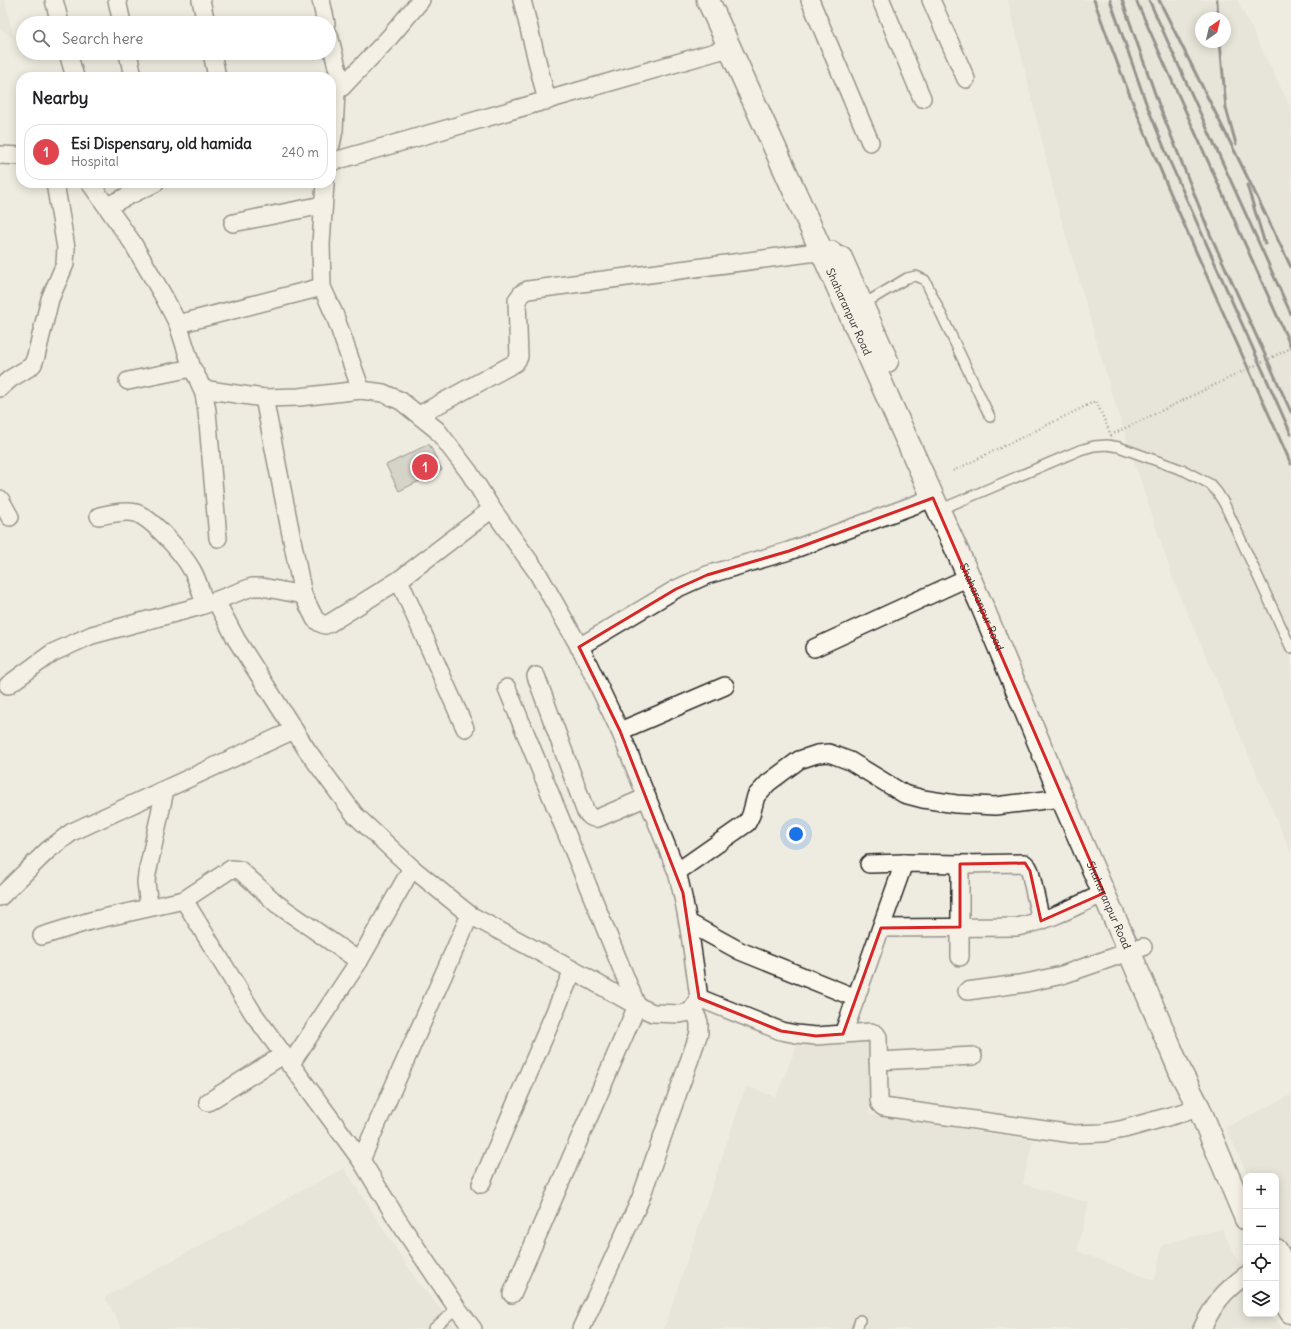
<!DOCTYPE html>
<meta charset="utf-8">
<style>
:root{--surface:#fff;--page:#f2f2f2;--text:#202124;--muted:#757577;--line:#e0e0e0;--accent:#c8321e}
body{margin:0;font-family:Delius,sans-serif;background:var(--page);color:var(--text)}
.controls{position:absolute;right:12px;bottom:12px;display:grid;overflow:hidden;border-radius:8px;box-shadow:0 2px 10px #0003}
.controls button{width:36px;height:36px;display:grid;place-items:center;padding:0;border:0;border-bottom:1px solid var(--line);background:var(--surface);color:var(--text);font:20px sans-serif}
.compass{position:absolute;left:1195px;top:12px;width:36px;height:36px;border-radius:50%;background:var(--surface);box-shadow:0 2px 10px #0003;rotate:34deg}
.you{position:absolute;left:796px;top:834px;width:14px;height:14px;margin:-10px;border:3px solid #fff;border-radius:50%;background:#1a73e8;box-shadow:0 0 0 6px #1a73e833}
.badge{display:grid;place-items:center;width:26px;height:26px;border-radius:50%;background:var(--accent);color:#fff;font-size:13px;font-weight:700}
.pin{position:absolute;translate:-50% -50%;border:2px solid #fff;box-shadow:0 1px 4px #0006}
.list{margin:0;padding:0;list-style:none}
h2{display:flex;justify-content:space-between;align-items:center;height:52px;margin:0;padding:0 16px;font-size:17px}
h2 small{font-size:13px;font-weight:400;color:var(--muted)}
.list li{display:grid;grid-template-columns:26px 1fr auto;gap:12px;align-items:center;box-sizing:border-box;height:56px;margin:0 8px 8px;padding:0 8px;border:1px solid var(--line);border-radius:16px}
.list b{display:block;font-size:15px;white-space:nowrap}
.list p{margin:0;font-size:13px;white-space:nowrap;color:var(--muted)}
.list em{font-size:13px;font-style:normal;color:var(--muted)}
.icon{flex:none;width:22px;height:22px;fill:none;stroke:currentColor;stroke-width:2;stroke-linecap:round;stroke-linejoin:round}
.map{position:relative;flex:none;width:1291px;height:1329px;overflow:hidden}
.search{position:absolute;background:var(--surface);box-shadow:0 2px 10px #0003;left:16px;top:16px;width:320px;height:44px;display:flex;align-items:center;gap:10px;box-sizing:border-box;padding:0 14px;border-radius:22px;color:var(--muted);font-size:15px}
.panel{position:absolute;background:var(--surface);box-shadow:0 2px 10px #0003;left:16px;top:72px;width:320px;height:116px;border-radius:16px}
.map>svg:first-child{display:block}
.built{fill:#dedbd1;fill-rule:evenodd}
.building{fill:#b8b5ae;stroke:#2b2b2b}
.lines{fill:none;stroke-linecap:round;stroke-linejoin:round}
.service-casing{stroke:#2b2b2b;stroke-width:12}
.minor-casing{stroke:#2b2b2b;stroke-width:20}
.primary-casing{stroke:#2b2b2b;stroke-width:25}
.service{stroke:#fbf7ec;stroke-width:9}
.minor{stroke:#fbf7ec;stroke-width:17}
.primary{stroke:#fbf7ec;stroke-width:22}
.rail{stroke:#2b2b2b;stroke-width:3}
.path-bridge{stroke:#2b2b2b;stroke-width:2.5;stroke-dasharray:1 3;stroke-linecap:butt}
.marked{fill:none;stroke:#d62828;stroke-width:3;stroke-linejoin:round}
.labels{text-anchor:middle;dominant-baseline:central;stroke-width:3;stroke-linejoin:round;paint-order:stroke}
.street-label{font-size:11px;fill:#2b2b2b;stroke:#fbf7ec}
</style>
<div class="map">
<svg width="1291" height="1329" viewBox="0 0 1291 1329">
<rect width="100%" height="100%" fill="#eeebe0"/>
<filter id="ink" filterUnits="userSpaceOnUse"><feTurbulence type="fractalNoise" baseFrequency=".025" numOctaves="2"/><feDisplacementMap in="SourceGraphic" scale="8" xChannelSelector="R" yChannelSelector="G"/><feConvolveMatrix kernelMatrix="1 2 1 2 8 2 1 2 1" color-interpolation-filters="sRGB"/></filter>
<g filter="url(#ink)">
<g class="built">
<polygon points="0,0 5,0 14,39 0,29"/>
<path d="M1008,0h229l54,108v745l-117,-271 -63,-191 -53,-183zM1201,18h24v24h-24z"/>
<polygon points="872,1040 869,1115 1033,1140 1023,1184 1089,1203 1077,1251 1155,1281 1162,1245 1222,1229 1246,1274 1246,1314 1272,1314 1283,1329 664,1329 746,1086 776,1097 797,1045"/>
<polygon points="1291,1095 1291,1265 1276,1235 1276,1176 1248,1176 1226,1127"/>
<polygon points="344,1168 417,1281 457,1329 122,1329 105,1297"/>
</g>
<polygon class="building" points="429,444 442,470 399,491 386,465"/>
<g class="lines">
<defs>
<g id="service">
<polyline points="862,305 907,278 916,276 925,280 990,417"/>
<polyline points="939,510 1080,450 1094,446 1107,445 1119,447 1185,471 1210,484 1217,492 1224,503 1291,648"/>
<polyline points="433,1329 457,1308"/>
<polyline points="857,1329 860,1320"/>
</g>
<g id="minor">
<polyline points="54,0 60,23"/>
<polyline points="117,0 122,23"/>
<polyline points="201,0 206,23"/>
<polyline points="321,0 326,23"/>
<polyline points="522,0 547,101"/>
<polyline points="810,0 870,142"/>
<polyline points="881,0 922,98"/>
<polyline points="931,0 966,79"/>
<polyline points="329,35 342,87"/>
<polyline points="68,53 75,77"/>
<polyline points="128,53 133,77"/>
<polyline points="212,53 217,77"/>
<polyline points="331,94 342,87 388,39 421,0"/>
<polyline points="331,145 334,130 336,92"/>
<polyline points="0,155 21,156"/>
<polyline points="331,162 729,48"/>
<polyline points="90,183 132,242 164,297 178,324 192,368 198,379 204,394 207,411 218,538"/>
<polyline points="325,183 321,244 322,287 335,316 361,390"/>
<polyline points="107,206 155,183"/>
<polyline points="233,223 323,205"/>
<polyline points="178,324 322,287"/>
<polyline points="128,381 192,368"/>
<polyline points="0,388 10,379 30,367 33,364 36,356 50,299 65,264 66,248 55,183"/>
<path d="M202,389l62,9 35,-1 62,-7 22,3 18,8 36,29 32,42 23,37 45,63 46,81 37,78 57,141c11,41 16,83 22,126l-3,6 -6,8 -10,2 -27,-1 -16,-7 -64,-36 -103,-55 -58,-47 -57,-53 -48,-65 -71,-111 -20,-38"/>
<polyline points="419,415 515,363 519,357 517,300 522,293 528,290 832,250"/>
<polyline points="0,499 10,517"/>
<path d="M99,516c11,-2 25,-6 37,-3 17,6 47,41 56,57 6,10 9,23 13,34"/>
<polyline points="399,580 465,728"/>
<polyline points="303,595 315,619 320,623 325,625 330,623 399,580 492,509"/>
<polyline points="579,647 676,589 707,575 789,551 933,498"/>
<polyline points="814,648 969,577"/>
<path d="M536,676l49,134c3,5 6,9 13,8l49,-21"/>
<polyline points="8,685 52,653 92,635 201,606 252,587 262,587 303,595 264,398"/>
<polyline points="507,688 637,1006 512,1294"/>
<polyline points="620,731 725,686"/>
<polyline points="869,864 904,863 960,864 1024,863 1028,867 1030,871 1041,921"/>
<polyline points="677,872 747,823 751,815 756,796 768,783 799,760 817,754 829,753 850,761 904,794 923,799 956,804 995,806 1062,798"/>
<polyline points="0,897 48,850 72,832 294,730"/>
<polyline points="184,900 253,1013 361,1160 397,1219 457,1308 473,1329"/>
<polyline points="149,907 146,882 147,874 165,790"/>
<polyline points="689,923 740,951 856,998"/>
<path d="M881,928l136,-1c31,-6 59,-21 87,-34"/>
<polyline points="42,936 90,921 184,900 231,869 240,870 277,904 359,961"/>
<polyline points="960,957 960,864"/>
<polyline points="967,991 1026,983 1062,975 1143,947"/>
<polyline points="699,998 781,1031 796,1034 816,1036 871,1032 876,1034 878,1037 879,1100 880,1104 883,1107 1073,1134 1103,1133 1124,1129 1199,1108"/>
<polyline points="843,1034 904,863"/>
<polyline points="878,1061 973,1056"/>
<polyline points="290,1065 359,961 412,868"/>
<polyline points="208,1102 283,1055"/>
<polyline points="361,1160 470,915"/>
<polyline points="481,1184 573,970"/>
<polyline points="581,1329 640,1200 699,1033 699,1022 693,1008"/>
<path d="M1202,1329c12,-26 21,-37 44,-54"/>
</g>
<g id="primary">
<path id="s1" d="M708,0l274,606 80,192 67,153 52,122 18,35 47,111"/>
<polyline points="841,258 887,361"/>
<polyline points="1276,1250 1291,1281"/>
<polyline points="1276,1287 1291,1312"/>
</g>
</defs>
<use href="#service" class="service-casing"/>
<use href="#minor" class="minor-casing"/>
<use href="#primary" class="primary-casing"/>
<use href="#service" class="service"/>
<use href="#minor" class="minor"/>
<use href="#primary" class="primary"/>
<g class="rail">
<path d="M1094,0c56,158 129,310 197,464"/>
<polyline points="1110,0 1146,103 1170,162 1291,434"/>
<polyline points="1122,0 1159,105 1210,234 1291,412"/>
<polyline points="1136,0 1291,347"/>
<polyline points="1149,0 1291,314"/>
<polyline points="1159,0 1240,162 1291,267"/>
<polyline points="1217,0 1218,18"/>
<polyline points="1220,42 1226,108 1236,144"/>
<polyline points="1247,185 1265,244"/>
</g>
<polyline class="path-bridge" points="953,471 1096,401 1111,435 1291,348"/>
</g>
</g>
<path d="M0 0H1291V1329H0ZM933,498l171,395 -63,28 -11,-50 -5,-8 -65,1v63l-79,1 -38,106 -27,2 -35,-5 -82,-33 -16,-105 -63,-162 -41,-84 97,-58 31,-14 82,-24z" fill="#eeebe0" fill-opacity=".55" fill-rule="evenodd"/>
<path class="marked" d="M933,498l171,395 -63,28 -11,-50 -5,-8 -65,1v63l-79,1 -38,106 -27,2 -35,-5 -82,-33 -16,-105 -63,-162 -41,-84 97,-58 31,-14 82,-24z"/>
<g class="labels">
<g class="street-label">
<text stroke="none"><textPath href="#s1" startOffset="342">Shaharanpur Road</textPath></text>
<text stroke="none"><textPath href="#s1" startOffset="666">Shaharanpur Road</textPath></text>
<text stroke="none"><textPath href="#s1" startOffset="990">Shaharanpur Road</textPath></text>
</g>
</g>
</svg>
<div class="controls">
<button>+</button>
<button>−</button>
<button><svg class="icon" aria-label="locate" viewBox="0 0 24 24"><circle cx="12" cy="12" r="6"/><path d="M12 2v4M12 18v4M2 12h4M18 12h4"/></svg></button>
<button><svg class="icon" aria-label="layers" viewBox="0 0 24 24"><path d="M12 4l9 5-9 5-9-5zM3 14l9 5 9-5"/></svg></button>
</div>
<svg class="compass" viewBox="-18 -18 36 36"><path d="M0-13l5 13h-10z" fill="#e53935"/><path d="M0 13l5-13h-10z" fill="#757577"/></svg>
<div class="you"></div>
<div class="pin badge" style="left:425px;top:467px;background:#e0444e">1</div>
<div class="search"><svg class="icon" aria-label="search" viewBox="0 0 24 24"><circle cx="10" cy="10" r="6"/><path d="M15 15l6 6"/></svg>Search here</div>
<section class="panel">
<h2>Nearby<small></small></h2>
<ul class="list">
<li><span class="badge" style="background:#e0444e">1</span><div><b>Esi Dispensary, old hamida</b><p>Hospital</p></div><em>240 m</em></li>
</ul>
</section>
</div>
